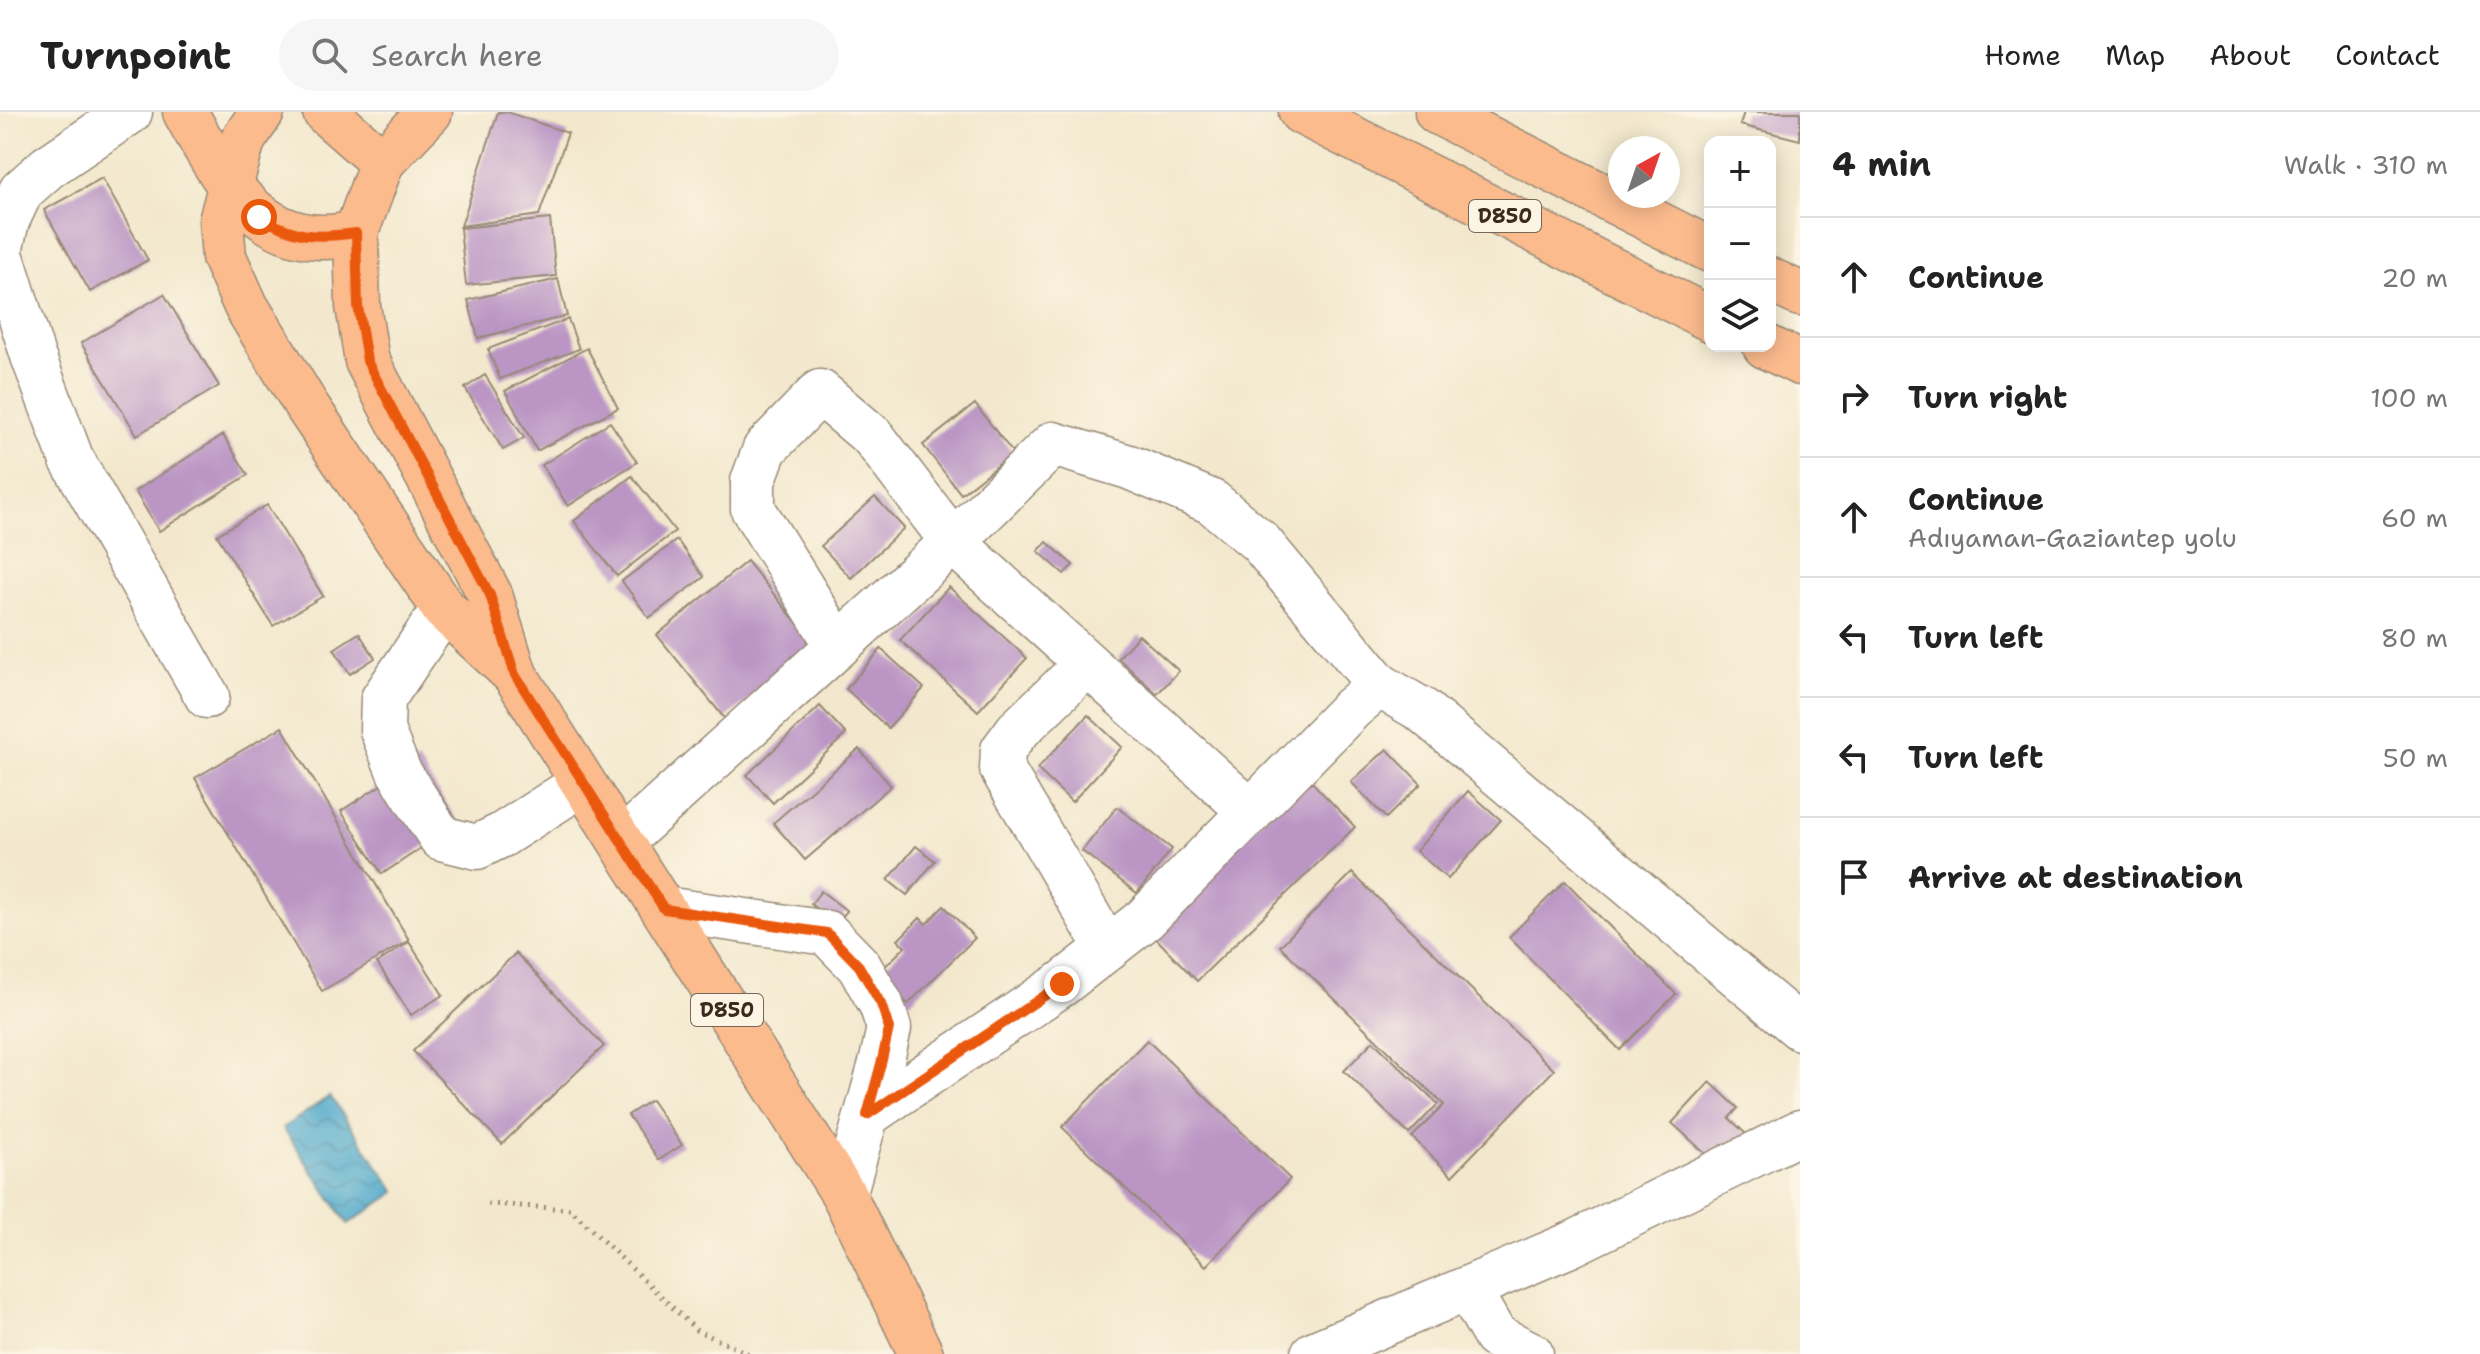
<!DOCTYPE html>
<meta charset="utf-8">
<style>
:root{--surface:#fff;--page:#f6f6f6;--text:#222;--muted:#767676;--line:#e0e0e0}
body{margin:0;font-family:"Shantell Sans",sans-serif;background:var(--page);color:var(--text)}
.controls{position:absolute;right:24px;top:24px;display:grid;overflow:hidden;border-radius:16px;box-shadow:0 4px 20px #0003}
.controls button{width:72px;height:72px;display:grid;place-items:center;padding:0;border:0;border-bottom:2px solid var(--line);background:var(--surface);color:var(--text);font:40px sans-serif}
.compass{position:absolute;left:1608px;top:24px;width:72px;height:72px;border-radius:50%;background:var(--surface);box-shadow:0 4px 20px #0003;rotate:40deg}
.stop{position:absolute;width:24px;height:24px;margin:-18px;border:6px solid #ea580c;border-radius:50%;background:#fff}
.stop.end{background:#ea580c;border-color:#fff;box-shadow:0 2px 8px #0008}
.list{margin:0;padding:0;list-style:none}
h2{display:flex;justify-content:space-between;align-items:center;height:104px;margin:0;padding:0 32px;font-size:34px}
h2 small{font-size:26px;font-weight:400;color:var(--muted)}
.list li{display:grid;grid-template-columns:52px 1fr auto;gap:24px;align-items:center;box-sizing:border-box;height:120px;padding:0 32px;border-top:2px solid var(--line)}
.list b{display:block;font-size:30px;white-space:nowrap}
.list p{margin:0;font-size:26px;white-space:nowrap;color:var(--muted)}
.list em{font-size:26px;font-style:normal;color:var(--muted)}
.icon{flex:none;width:44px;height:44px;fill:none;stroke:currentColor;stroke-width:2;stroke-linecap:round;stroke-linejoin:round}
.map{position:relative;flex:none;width:1800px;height:1242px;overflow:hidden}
header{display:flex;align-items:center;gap:48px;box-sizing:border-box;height:112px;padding:0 40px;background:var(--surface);border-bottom:2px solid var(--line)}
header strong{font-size:38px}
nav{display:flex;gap:44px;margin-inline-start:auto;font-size:28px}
.search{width:560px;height:72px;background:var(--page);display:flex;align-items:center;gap:20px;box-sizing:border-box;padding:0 28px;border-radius:44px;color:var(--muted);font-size:30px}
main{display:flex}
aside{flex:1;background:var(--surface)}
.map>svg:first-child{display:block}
.water{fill:url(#water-waves);stroke:#446a75;stroke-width:2}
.building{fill:#bb96c5}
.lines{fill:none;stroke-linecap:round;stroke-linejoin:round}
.minor-casing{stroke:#978976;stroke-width:47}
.major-casing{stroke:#978976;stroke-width:47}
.highway-casing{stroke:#978976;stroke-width:47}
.path{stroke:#978976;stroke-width:5;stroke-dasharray:2 6;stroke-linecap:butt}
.minor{stroke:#fff;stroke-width:44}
.major{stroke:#fbbb8d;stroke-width:44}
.highway{stroke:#fbbb8d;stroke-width:44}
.route{stroke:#ea580c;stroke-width:10}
.labels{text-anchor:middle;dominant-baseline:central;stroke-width:6;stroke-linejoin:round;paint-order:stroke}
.shield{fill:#fcf5e5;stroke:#75675a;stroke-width:2}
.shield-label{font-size:20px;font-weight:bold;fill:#3b2a1e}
</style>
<header>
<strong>Turnpoint</strong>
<div class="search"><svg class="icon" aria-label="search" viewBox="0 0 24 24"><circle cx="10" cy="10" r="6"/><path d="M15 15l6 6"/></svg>Search here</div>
<nav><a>Home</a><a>Map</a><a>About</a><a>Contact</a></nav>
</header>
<main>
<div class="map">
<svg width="1800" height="1242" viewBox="0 0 1800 1242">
<defs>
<pattern id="water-waves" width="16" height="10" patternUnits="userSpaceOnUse" patternTransform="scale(2)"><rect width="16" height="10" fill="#4ea9cc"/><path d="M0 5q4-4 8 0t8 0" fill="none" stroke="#428aa5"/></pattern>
</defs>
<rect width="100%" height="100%" fill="#fcf5e5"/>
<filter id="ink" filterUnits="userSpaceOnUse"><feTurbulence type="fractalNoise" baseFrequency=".0125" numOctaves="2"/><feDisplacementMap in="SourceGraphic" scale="16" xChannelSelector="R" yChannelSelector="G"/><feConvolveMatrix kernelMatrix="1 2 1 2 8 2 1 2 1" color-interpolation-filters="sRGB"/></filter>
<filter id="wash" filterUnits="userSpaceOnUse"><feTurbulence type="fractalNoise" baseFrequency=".006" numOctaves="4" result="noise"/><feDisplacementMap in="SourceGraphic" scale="32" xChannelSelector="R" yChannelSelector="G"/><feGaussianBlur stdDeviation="1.8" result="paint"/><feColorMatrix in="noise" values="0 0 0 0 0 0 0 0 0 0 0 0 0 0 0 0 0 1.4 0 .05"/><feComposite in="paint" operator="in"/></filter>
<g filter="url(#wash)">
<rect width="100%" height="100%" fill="#f3e8cd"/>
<polygon class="water" points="330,984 396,1080 348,1112 283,1016"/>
<g id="blocks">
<g class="building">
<polygon points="498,0 507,0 568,21 539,103 461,114"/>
<polygon points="1744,0 1800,0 1800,28 1740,13"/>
<polygon points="102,66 148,148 90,180 44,98"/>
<polygon points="550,107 556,164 466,173 460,116"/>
<polygon points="558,167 567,204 478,226 468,188"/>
<polygon points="164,182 219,274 137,323 81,231"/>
<polygon points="568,207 579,237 500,267 488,237"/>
<polygon points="587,236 618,296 537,339 505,279"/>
<polygon points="485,263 524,326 503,338 465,276"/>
<polygon points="975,292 1013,341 961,382 923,333"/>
<polygon points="610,310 637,350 568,394 542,353"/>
<polygon points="223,323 248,363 159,419 135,379"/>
<polygon points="632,364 675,419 617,464 574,409"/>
<polygon points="875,385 904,416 851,466 821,434"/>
<polygon points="267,393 323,484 273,514 217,423"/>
<polygon points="677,428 704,465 649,506 622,469"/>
<polygon points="1047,430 1073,453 1064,462 1038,439"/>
<polygon points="747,449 815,533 725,607 657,523"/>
<polygon points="949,475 1027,546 978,599 900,528"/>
<polygon points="359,521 375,546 350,562 334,537"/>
<polygon points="1139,523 1179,559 1157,582 1118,546"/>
<polygon points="881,537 924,576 888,616 846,577"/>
<polygon points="820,594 846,622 773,691 747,663"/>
<polygon points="1088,603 1122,635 1072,690 1037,657"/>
<polygon points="282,615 409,828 322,879 195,666"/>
<polygon points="859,637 891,674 805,748 773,711"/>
<polygon points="1387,637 1421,672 1386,706 1351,670"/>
<polygon points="418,649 459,711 382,762 341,699"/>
<polygon points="1306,664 1355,715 1197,869 1148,818"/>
<polygon points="1468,679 1501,708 1448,767 1416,739"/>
<polygon points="1117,695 1172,737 1137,781 1082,739"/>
<polygon points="916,734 935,749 907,783 888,768"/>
<polygon points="1352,761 1554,958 1452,1064 1412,1025 1444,993 1280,834"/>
<polygon points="1565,769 1676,882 1620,938 1509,825"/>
<polygon points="821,779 847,799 836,812 811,792"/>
<polygon points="944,794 975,826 908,892 877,862 905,835 898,828 920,806 926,812"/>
<polygon points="409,830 443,883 411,903 377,851"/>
<polygon points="516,841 604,934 502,1032 413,939"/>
<polygon points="1147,928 1290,1067 1206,1154 1062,1015"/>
<polygon points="1373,929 1438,992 1409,1022 1344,959"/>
<polygon points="1710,970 1738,996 1729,1006 1746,1022 1718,1053 1672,1011"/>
<polygon points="651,988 682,1033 659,1048 628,1003"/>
</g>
</g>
</g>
<g filter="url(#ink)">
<use href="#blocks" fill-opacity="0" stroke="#978976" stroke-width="2"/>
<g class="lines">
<defs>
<g id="minor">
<polyline points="130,0 48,55 21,79 7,109 0,139 33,244 71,346 207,584"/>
<polyline points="444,497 383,587 382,618 399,660 441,726 477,735 502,723 583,671"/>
<polyline points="838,534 753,397 753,369 765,337 820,280 873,325 953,430 1251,700"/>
<polyline points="1087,552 1017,619 1003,638 1002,657 1108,837"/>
<polyline points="621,730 953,430 1053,332 1129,355 1212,390 1260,430 1379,573"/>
<polyline points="664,797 827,821 859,854 881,892 889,916 882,948 844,1083"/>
<polyline points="867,1003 1062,872 1145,807 1351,597 1379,573 1422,598 1800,916"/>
<polyline points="1468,1177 1495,1224 1531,1242"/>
<polyline points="1313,1242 1572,1132 1800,1020"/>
</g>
<g id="major">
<path d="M185,0c31,55 66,127 140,125 10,0 21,-2 31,-4"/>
<polyline points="230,75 221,109 224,145 246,194 306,293 444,497 515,563 490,483 367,249 358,194 356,121 382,50 325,0"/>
<polyline points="515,563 844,1083 921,1242"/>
</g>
<g id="highway">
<polyline points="1301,0 1710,207"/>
<polyline points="1437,0 1710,138"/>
<polyline points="382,50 430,0"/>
<polyline points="230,75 243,28 262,0"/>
<polyline points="1770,168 1800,182"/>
<polyline points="1765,234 1800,251"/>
</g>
</defs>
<use href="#minor" class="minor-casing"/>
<use href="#major" class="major-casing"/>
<use href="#highway" class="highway-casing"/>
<polyline class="path" points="488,1092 570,1097 696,1218 749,1242"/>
<use href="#minor" class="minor"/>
<use href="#major" class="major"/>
<use href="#highway" class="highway"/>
</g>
</g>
<g class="lines" filter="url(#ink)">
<path class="route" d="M259,105c38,20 54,22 97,16l2,73 9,55 123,234 25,80 149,234 163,24 32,33 22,38 8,24 -7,32 -15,55 195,-131"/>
</g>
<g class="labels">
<g class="shield">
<rect x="1469" y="88" width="72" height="32" rx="6"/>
<rect x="691" y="882" width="72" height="32" rx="6"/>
</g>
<g class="shield-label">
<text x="1505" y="104">D850</text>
<text x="727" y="898">D850</text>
</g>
</g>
</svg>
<div class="controls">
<button>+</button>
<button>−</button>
<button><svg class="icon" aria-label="layers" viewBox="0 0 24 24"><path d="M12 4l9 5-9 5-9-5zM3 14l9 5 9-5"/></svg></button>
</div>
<svg class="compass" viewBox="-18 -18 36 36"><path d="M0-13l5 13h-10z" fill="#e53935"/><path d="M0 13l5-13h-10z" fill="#767676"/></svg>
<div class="stop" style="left:259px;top:105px"></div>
<div class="stop end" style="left:1062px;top:872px"></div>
</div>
<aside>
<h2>4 min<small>Walk · 310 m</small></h2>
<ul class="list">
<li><svg class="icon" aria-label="ahead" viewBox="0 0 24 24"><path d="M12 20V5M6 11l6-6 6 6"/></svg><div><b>Continue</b></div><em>20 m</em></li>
<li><svg class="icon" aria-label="right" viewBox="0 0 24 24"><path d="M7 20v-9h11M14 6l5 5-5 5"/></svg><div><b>Turn right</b></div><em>100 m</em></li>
<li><svg class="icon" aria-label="ahead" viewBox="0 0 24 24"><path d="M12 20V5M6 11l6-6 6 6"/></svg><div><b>Continue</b><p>Adıyaman-Gaziantep yolu</p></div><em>60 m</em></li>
<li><svg class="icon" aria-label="left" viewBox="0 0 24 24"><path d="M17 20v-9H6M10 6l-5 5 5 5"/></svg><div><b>Turn left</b></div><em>80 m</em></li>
<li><svg class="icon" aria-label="left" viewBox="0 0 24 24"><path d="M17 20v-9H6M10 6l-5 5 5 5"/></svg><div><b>Turn left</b></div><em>50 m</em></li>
<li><svg class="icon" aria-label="arrive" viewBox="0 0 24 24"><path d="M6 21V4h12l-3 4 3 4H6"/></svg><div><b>Arrive at destination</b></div></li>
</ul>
</aside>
</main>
